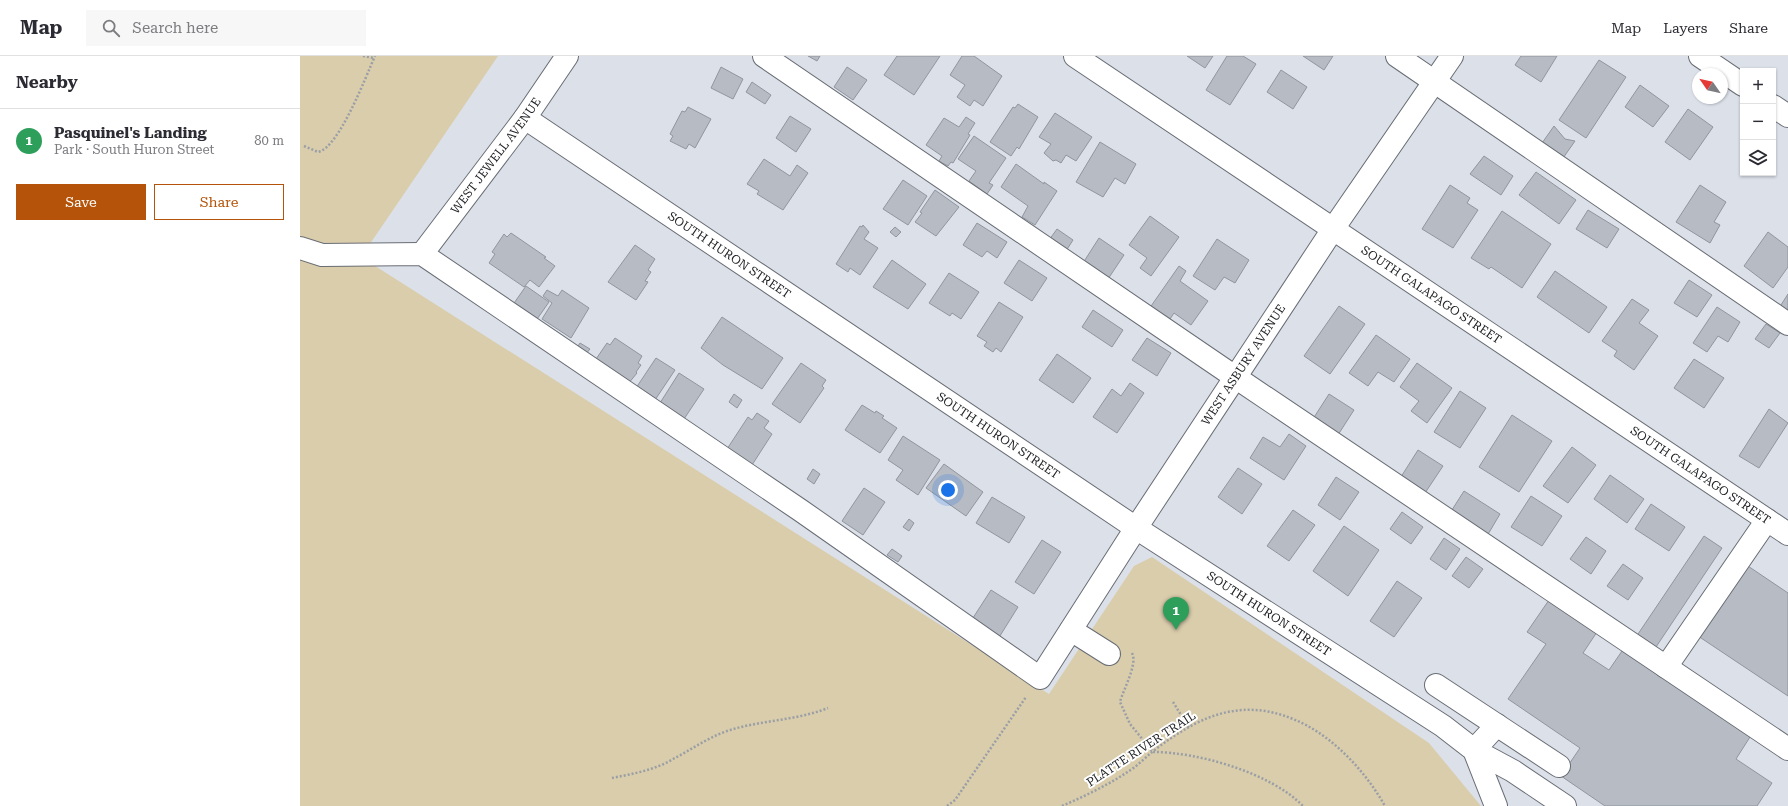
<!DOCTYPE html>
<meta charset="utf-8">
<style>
:root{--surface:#fff;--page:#f7f7f7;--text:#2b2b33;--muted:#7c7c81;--line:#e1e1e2;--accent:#b45309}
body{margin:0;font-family:"Roboto Serif",serif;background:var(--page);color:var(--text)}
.controls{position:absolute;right:12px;top:12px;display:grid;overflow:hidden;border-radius:0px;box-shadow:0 1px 3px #0004}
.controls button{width:36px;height:36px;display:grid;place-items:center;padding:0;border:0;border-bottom:1px solid var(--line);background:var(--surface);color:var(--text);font:20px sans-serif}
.compass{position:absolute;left:1392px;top:12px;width:36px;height:36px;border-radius:50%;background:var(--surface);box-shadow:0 1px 3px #0004;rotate:304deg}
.you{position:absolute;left:648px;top:434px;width:14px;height:14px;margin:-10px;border:3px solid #fff;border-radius:50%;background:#1a73e8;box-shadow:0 0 0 6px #1a73e833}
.badge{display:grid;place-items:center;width:26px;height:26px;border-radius:50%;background:var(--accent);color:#fff;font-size:13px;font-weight:700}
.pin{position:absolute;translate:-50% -33px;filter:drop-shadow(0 1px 2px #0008)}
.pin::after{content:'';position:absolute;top:21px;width:14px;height:12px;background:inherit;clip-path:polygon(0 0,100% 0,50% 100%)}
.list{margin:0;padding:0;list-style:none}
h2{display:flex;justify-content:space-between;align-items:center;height:52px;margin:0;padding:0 16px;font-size:17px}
h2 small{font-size:13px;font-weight:400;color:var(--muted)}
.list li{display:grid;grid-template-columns:26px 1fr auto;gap:12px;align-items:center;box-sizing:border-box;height:64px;padding:0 16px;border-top:1px solid var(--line)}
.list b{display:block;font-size:15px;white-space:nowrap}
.list p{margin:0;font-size:13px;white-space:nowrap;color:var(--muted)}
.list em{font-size:13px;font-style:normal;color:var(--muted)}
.actions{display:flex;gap:8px;padding:12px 16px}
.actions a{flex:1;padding:9px 0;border:1px solid var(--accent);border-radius:0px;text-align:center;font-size:14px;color:var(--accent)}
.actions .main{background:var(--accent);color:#fff}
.icon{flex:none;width:22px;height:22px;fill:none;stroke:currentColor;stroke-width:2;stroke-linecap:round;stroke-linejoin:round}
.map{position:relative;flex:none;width:1488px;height:750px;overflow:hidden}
header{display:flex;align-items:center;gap:24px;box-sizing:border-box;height:56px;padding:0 20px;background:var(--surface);border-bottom:1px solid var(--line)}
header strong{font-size:19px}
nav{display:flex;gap:22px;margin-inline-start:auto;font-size:14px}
.search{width:280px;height:36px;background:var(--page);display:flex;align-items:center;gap:10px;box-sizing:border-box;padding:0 14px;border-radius:0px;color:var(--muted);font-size:15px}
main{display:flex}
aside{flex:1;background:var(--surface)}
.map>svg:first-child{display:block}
.green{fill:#dacdac}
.building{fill:#b6bbc4;stroke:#91969e}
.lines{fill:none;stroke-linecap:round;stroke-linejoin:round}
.minor-casing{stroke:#696d75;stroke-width:24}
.path{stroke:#9a9ea5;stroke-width:2.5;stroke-dasharray:2 2;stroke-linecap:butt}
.minor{stroke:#fff;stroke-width:22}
.labels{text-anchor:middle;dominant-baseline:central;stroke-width:4;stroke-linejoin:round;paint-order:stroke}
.street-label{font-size:12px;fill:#1c1e21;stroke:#fff}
</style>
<header>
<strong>Map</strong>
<div class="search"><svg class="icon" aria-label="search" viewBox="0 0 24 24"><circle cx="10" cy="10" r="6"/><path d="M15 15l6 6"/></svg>Search here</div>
<nav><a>Map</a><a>Layers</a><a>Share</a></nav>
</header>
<main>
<aside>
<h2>Nearby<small></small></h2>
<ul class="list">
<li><span class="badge" style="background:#2e9e5b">1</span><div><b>Pasquinel's Landing</b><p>Park · South Huron Street</p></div><em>80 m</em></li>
</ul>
<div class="actions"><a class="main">Save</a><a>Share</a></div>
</aside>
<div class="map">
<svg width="1488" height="750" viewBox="0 0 1488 750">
<rect width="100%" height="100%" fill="#dbe0e9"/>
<polygon class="green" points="0,0 198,0 61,201 749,638 834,510 852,501 1129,687 1181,750 0,750"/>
<g class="building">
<polygon points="508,0 520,0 517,5"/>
<polygon points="597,0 640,0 614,39 584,19"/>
<polygon points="662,0 674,0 702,20 683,50 674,44 670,50 657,41 665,29 650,19"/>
<polygon points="887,0 913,0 905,12"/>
<polygon points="927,0 943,0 956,8 930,49 906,34"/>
<polygon points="1003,0 1033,0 1024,14"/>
<polygon points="1221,0 1257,0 1241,26 1215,9"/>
<polygon points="1299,4 1326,21 1286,82 1259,64"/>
<polygon points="421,11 443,23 433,43 411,32"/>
<polygon points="547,11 567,24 553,44 534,31"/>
<polygon points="981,14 1007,31 993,53 967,36"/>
<polygon points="452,26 471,39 465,48 446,36"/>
<polygon points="1340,29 1369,50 1353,71 1325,51"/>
<polygon points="718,48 738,61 719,93 717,91 711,100 690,86 713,51 715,52"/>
<polygon points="388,51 411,63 395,92 389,88 386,93 370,85 373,80 370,78 382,55 385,56"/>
<polygon points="1388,53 1413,71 1390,104 1365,86"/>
<polygon points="755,57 792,81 776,105 766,99 761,107 756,104 753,105 744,97 751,88 739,81"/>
<polygon points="490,60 511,73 496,96 476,82"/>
<polygon points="666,61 675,67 668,78 670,79 653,107 651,106 648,110 639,105 642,100 626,89 644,62 659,71"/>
<polygon points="1254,70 1265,83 1275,85 1261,105 1240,90"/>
<polygon points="674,80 706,102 689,127 693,129 687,138 669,125 676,115 658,103"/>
<polygon points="800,86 836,108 825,128 815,122 803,141 776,126"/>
<polygon points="1184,100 1213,120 1201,139 1170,118"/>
<polygon points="464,103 490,120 497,109 508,117 483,154 457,138 459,135 447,128"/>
<polygon points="716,108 744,128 744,126 757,135 735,169 722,161 728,150 701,131"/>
<polygon points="1236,116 1276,144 1259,168 1219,139"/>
<polygon points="603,124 627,140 608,169 583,153"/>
<polygon points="1150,129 1170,142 1167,147 1178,154 1153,192 1122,173"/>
<polygon points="1400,129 1426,146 1414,166 1420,169 1410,187 1376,166"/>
<polygon points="635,134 659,151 636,180 615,166 622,157 620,156"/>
<polygon points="1288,154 1319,173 1307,192 1276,173"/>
<polygon points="1202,155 1251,188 1222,232 1191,211 1189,213 1171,202"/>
<polygon points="850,160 879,181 851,220 840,212 847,202 829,189"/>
<polygon points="677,167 707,186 697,202 687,195 682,201 663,189"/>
<polygon points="563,169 569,176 564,183 578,192 560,219 550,212 548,216 536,208 560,170 562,171"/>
<polygon points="595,171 601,176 596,181 590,176"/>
<polygon points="757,173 773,184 766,195 749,184"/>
<polygon points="1468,176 1488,191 1488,211 1473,232 1444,210"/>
<polygon points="211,177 246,201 244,202 255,210 239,231 230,224 224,231 189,207 195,198 192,196 204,178 207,181"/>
<polygon points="799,182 824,199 808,223 783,207"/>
<polygon points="917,183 949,204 935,227 924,221 915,234 893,220"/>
<polygon points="335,189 355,203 348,214 351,216 345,225 348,226 336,244 308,226"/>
<polygon points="592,204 626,228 608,253 573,231"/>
<polygon points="719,204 747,222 732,245 704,227"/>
<polygon points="879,210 886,215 880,225 908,245 891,269 874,257 868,266 849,253"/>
<polygon points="1255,215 1307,251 1289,277 1237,241"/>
<polygon points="649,217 679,236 661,263 652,257 650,260 629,247"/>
<polygon points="1389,224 1412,239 1397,261 1374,247"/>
<polygon points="226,230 249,246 235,266 212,250"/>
<polygon points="247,234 258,240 262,234 289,252 271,282 242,263 252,247 243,240"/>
<polygon points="1488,238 1488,258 1479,252"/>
<polygon points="1332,243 1349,254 1339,267 1358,280 1334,314 1314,300 1317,295 1302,285"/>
<polygon points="699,246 723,261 701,296 696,292 693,296 684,290 687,286 677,280"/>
<polygon points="1039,250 1065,268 1030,318 1004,300"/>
<polygon points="1417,251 1440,266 1428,286 1418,280 1407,296 1393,287"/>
<polygon points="793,254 823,274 812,291 782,271"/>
<polygon points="422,261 483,302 462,333 423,309 401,292"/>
<polygon points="1466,268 1480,277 1469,292 1455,283"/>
<polygon points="1076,279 1110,303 1094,326 1078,316 1068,330 1049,317"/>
<polygon points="315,282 342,300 338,307 341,309 336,316 337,317 328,328 294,306 307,287 310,289"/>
<polygon points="847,282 871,297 857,320 832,304"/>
<polygon points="280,287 290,293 285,299 276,293"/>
<polygon points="757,298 791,322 773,347 739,324"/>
<polygon points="356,302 375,314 355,344 336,332"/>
<polygon points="1394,303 1424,322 1404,352 1374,332"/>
<polygon points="501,307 526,324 522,330 524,332 500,367 472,348"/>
<polygon points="1117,307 1152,332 1127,367 1111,355 1119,345 1100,331"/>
<polygon points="379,317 404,333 384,363 360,347"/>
<polygon points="830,327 844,337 817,377 793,361 812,333 821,340"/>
<polygon points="1160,335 1186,352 1160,392 1134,376"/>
<polygon points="434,338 442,344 437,352 429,346"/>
<polygon points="1029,338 1054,354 1036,382 1011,366"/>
<polygon points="562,349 575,357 576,355 584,360 582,362 597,372 580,397 545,374"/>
<polygon points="1469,353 1488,367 1459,412 1439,400"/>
<polygon points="457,357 469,365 464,372 472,378 452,409 427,393 448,361 452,364"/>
<polygon points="1212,359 1252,385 1219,436 1179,411"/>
<polygon points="989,378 1006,390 984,424 950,402 963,381 980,391"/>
<polygon points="603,380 640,404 618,439 596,424 603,414 588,404"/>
<polygon points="1272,391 1296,409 1268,447 1243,430"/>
<polygon points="1118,394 1143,410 1123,440 1099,424"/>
<polygon points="644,408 683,436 666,460 626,432"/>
<polygon points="938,412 962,428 942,458 918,441"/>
<polygon points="513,413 520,418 514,428 507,423"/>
<polygon points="1310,419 1344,443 1327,467 1294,443"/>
<polygon points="1036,421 1059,436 1040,464 1018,449"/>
<polygon points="564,432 585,446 563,479 542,465"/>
<polygon points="1164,435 1200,458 1187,480 1150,457"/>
<polygon points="1231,440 1262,460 1242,490 1211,471"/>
<polygon points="692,441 725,461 709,487 676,467"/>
<polygon points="1351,448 1385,471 1369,495 1335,473"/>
<polygon points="993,454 1015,469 989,505 967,490"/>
<polygon points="1102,456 1123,471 1111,488 1090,473"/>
<polygon points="609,463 614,467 609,475 603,471"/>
<polygon points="1044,470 1079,494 1048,540 1013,515"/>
<polygon points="1404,480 1422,492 1354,594 1336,581"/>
<polygon points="1286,481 1306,495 1291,518 1270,503"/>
<polygon points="1144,482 1160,493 1146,514 1130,503"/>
<polygon points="742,484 761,496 734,538 715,526"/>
<polygon points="592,493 602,500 598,506 587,499"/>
<polygon points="1166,501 1183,513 1169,532 1152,520"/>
<polygon points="1442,506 1488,537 1488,640 1395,578"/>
<polygon points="1323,508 1343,522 1328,544 1307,530"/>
<polygon points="1097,525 1122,542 1094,581 1070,565"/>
<polygon points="691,534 718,551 698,583 671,565"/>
<polygon points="1249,544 1297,576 1283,597 1309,614 1322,595 1450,681 1436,703 1472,727 1457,750 1305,750 1261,720 1280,692 1208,643 1246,588 1227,576"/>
</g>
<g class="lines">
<defs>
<g id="minor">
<polyline points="464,0 935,321 1488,693"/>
<path id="s1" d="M775,0l713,478"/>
<polyline points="1097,0 1488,268"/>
<polyline points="1400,0 1443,29"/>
<polyline points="1473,50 1488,60"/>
<path id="s2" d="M225,62l611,410 307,198 31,24 22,56"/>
<path id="s3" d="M0,192l22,7 100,-1 378,256 240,168 96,-150 197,-299 119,-173"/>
<path id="s4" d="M122,198l103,-136 42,-62"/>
<polyline points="771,574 809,598"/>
<polyline points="1366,611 1467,464"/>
<polyline points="1136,629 1259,710"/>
<polyline points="1197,669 1174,694 1213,715 1265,750"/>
</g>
</defs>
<use href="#minor" class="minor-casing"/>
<g class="path">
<polyline points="63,0 74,2"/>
<path d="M4,90l14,6c21,-4 48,-76 57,-96"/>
<path d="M832,597c6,11 -9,37 -12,49l10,22 23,28c45,0 118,21 150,54"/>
<polyline points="873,646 889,672"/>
<path d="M312,722c20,-4 43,-8 61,-19 18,-9 34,-21 54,-28 33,-11 68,-10 101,-23"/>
<polyline points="647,750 655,744 726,641"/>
<path d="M762,750c23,-10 46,-21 67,-35 8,-5 16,-13 23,-19 49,-38 94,-58 154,-27 32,17 61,49 79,81"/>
</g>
<use href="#minor" class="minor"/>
</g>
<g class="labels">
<g class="street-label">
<text stroke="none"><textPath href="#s4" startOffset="123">WEST JEWELL AVENUE</textPath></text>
<text stroke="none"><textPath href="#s2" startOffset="246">SOUTH HURON STREET</textPath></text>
<text stroke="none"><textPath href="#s1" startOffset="429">SOUTH GALAPAGO STREET</textPath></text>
<text stroke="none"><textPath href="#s3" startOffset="1246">WEST ASBURY AVENUE</textPath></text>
<text stroke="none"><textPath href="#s2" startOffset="570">SOUTH HURON STREET</textPath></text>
<text stroke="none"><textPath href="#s1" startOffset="753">SOUTH GALAPAGO STREET</textPath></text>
<text stroke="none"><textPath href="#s2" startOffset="894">SOUTH HURON STREET</textPath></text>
<text transform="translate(841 693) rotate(-33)">PLATTE RIVER TRAIL</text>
</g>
</g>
</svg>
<div class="controls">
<button>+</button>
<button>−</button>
<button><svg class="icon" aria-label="layers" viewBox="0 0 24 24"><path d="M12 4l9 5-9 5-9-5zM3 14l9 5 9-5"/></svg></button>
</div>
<svg class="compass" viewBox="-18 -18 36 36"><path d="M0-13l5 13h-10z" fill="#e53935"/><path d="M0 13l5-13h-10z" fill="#7c7c81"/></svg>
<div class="you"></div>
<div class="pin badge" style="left:876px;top:574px;background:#2e9e5b">1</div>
</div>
</main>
